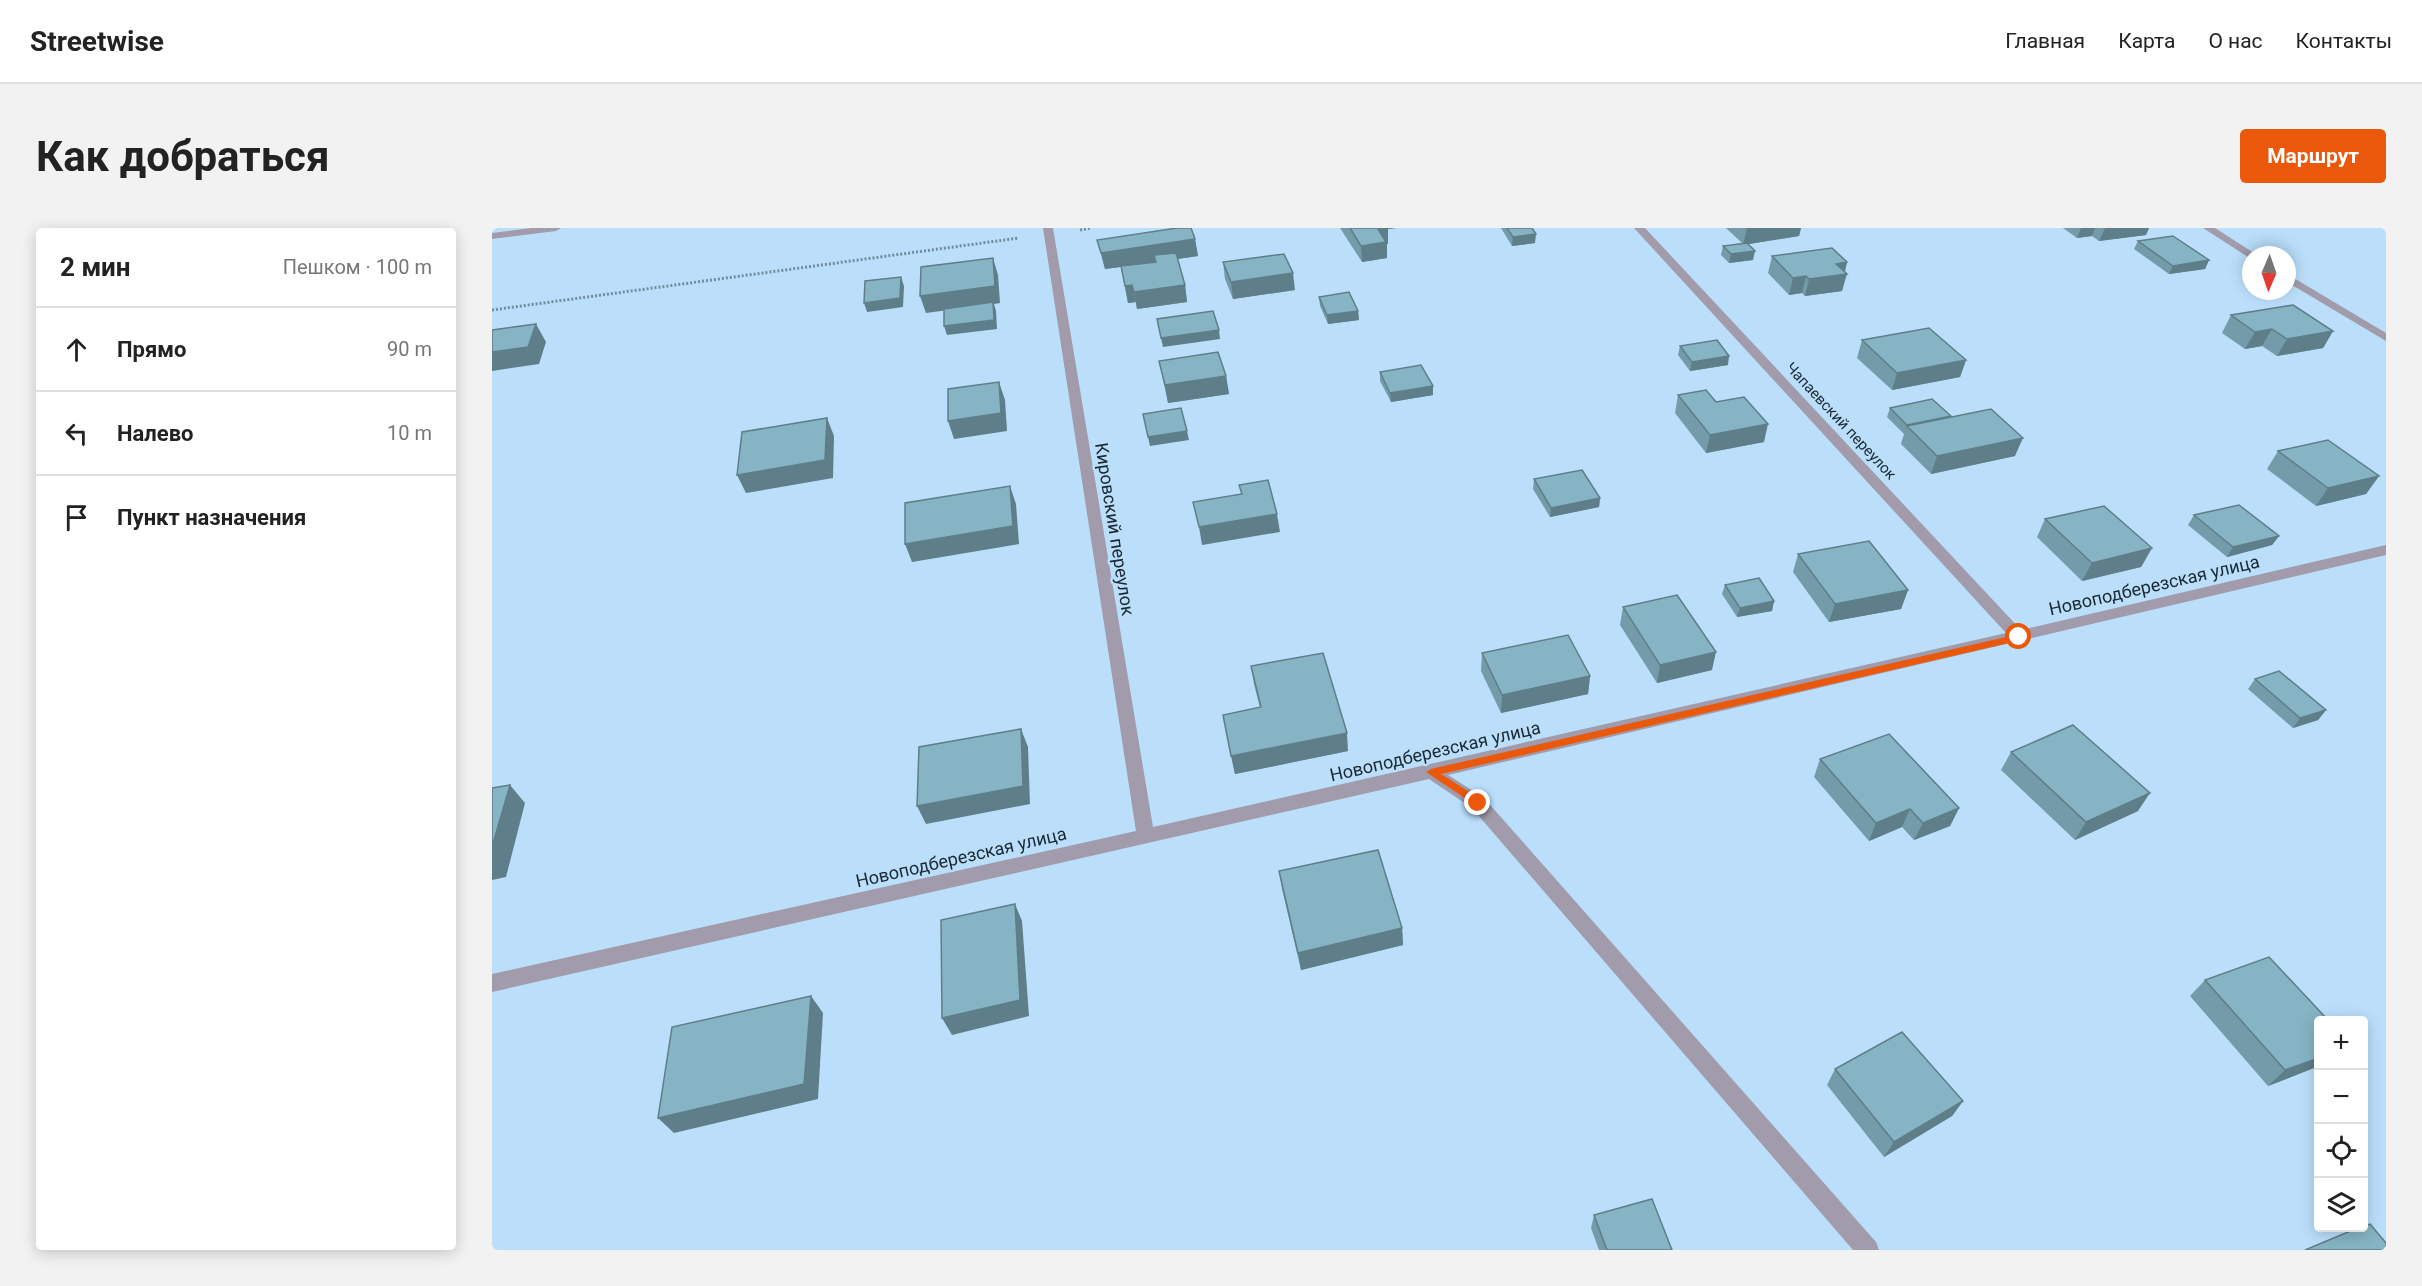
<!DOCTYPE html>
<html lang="ru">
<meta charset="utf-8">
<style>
:root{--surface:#fff;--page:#f2f2f2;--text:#222;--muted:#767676;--line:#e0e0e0;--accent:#ea580c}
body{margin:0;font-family:Roboto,sans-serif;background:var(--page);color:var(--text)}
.controls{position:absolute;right:18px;bottom:18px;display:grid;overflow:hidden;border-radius:6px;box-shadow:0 3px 15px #0003}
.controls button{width:54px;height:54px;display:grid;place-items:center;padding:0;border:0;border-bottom:2px solid var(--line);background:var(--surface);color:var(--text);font:30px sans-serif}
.compass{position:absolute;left:1750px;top:18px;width:54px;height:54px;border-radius:50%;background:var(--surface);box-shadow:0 3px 15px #0003;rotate:182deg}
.stop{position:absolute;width:18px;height:18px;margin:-14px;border:4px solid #ea580c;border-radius:50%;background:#fff}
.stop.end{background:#ea580c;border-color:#fff;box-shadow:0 2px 6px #0008}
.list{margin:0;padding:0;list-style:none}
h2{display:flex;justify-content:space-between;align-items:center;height:78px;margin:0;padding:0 24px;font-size:26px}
h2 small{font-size:20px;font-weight:400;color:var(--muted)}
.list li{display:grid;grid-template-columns:39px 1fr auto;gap:18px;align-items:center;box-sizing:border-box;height:84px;padding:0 24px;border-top:2px solid var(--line)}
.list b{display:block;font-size:22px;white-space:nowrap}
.list em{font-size:20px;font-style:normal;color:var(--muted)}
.icon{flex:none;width:33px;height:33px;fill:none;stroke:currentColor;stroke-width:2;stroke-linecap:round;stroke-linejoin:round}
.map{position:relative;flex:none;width:1894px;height:1022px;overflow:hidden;border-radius:6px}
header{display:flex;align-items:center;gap:36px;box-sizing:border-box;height:84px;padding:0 30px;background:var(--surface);border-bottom:2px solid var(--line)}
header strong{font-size:28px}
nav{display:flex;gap:33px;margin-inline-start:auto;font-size:21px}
.intro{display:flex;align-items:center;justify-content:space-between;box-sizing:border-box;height:144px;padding:0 36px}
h1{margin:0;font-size:42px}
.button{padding:15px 27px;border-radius:6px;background:var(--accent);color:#fff;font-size:21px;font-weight:700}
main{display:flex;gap:36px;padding:0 36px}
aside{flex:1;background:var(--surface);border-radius:6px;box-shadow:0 3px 15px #0003}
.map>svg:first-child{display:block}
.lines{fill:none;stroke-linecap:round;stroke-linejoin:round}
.path{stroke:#718b9f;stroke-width:3;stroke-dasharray:2 2;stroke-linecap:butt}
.minor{fill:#a19bab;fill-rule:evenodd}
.wall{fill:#739ba9}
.shaded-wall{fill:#5e7e89}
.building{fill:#86b4c4;stroke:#5e7e89;stroke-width:1.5}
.route{fill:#ea580c}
.labels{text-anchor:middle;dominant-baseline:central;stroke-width:5;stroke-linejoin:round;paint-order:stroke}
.far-street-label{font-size:15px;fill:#1b2933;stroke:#bbdffb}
.street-label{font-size:18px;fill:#1b2933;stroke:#bbdffb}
</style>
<header>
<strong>Streetwise</strong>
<nav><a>Главная</a><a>Карта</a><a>О нас</a><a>Контакты</a></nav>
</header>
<div class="intro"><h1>Как добраться</h1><a class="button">Маршрут</a></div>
<main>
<aside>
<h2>2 мин<small>Пешком · 100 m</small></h2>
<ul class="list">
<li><svg class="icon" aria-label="ahead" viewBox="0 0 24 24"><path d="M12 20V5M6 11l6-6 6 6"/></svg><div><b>Прямо</b></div><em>90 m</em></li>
<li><svg class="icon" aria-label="left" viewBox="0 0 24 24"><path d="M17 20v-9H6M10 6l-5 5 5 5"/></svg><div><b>Налево</b></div><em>10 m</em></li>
<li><svg class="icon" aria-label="arrive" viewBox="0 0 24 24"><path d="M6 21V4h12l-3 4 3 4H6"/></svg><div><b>Пункт назначения</b></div></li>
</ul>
</aside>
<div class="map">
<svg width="1894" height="1022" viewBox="0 0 1894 1022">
<rect width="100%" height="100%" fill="#bbdffb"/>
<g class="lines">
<g class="path">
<polyline points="588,2 599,0"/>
<polyline points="0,82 527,10"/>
</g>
<g class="minor">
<polygon points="39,0 69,0 64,3 0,11 0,5"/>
<polygon points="551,0 561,0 661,599 1514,405 1142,0 1153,0 1529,402 1894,317 1894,327 956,547 992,570 1384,1014 1387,1022 1361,1022 980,580 937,551 0,764 0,746 644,603"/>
<polygon points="1711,0 1723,0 1765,27 1756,29"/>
<polygon points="1795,46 1894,105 1894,113 1795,54"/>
</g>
</g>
<g class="wall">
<polygon points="848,0 904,0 896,1 896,16 895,16 895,30 870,34"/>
<polygon points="1009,0 1040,0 1043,15 1020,18"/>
<polygon points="1234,0 1309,0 1307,8 1256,16 1261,32 1237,35 1229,27 1231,18 1250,15"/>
<polygon points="1571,0 1657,0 1654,7 1607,13 1600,8 1585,10"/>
<polygon points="703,11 706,28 685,31 693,57 695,74 645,81 644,74 636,75 629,39 613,41 605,12"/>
<polygon points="1646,13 1717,32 1713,41 1677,46 1642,21"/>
<polygon points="1280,28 1355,34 1353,44 1350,63 1313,68 1310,65 1297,67 1276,45"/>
<polygon points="731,34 803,62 741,71 733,51"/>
<polygon points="827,69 866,83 867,92 836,96 828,78"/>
<polygon points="1739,87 1841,103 1831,120 1785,128 1770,118 1753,121 1730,105"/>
<polygon points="1370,112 1474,132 1468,149 1400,162 1365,130"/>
<polygon points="1188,118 1236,137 1198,143 1186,127"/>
<polygon points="667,133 734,148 737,166 676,175"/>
<polygon points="888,144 941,167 899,174 888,153"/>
<polygon points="1186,167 1224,174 1272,214 1214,225 1183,185"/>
<polygon points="1398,180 1459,188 1458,189 1523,228 1439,246 1409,216 1412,206 1395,189"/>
<polygon points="1786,223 1887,248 1874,266 1824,278 1775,241"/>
<polygon points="1042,251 1108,270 1107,279 1058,289 1041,261"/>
<polygon points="1702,287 1787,308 1780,317 1735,329 1696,297"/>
<polygon points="1553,291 1660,320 1649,339 1590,353 1545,309"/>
<polygon points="1306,326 1416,362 1409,381 1337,394 1301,344"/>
<polygon points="1233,357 1282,373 1280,383 1245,389 1230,366"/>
<polygon points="1131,379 1220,442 1165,455 1128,397"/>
<polygon points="990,425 1098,448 1096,466 1009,485 989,443"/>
<polygon points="759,438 856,523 743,546 731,487 768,480 762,456"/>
<polygon points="1763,451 1834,482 1826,492 1801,500 1756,461"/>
<polygon points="1519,524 1646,583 1583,612 1509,542"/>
<polygon points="1328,531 1467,580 1458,598 1422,612 1410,599 1377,613 1322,549"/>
<polygon points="787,643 910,700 911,717 809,742 790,661"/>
<polygon points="1713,752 1827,792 1827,838 1776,858 1698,768"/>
<polygon points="1343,841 1471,873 1460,888 1392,929 1335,857"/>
<polygon points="1102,987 1180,1022 1107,1022 1099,1000"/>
</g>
<g class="shaded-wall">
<polygon points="887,0 904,0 896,1 896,16 895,16 895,30 870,34 869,18"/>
<polygon points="1255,0 1309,0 1307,8 1251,17"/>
<polygon points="1589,0 1603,0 1600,8 1585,10"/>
<polygon points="1613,0 1657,0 1654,7 1607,13"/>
<polygon points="1044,6 1043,15 1020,18 1021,9"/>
<polygon points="703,11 706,28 664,34 662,27 664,34 613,41 609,25"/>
<polygon points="1263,23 1261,32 1237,35 1239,26"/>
<polygon points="501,30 506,47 508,75 502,76 504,83 505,101 455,107 452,98 501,76 434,85 428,68"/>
<polygon points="1717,32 1713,41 1677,46 1681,38"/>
<polygon points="1355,34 1352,46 1355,46 1350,63 1313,68 1317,51 1344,36"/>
<polygon points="801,45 803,62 741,71 739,54"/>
<polygon points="1314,48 1310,65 1297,67 1301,50"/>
<polygon points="409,49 412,58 411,79 375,84 372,75"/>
<polygon points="640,57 644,74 636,75 633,58"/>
<polygon points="693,57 695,74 645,81 642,64"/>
<polygon points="866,83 867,92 836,96 835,87"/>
<polygon points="44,96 54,114 47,136 0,143 0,124"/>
<polygon points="1780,101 1770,118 1753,121 1763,104"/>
<polygon points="727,102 728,111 671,119 669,110"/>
<polygon points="1841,103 1831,120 1785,128 1795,111"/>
<polygon points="1237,128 1236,137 1198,143 1200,134"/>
<polygon points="1474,132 1468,149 1400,162 1405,145"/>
<polygon points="734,148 737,166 676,175 673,157"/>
<polygon points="507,154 513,172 515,203 462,211 456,193"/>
<polygon points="941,158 941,167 899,174 898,165"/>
<polygon points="1459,188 1455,197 1415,198 1412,206 1415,197"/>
<polygon points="335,190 342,208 341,250 254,265 245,247"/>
<polygon points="1276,196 1272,214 1214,225 1218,207"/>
<polygon points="695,203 697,212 658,218 656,209"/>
<polygon points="1531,210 1523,228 1439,246 1445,228"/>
<polygon points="1887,248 1874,266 1824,278 1836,260"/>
<polygon points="518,258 524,276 527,316 420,334 413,316"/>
<polygon points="1108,270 1107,279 1058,289 1059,280"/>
<polygon points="785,286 788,304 710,317 707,299"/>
<polygon points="1787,308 1780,317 1735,329 1741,319"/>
<polygon points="1660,320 1649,339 1590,353 1600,335"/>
<polygon points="1416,362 1409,381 1337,394 1343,376"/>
<polygon points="1282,373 1280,383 1245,389 1248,380"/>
<polygon points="1224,424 1220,442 1165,455 1168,437"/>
<polygon points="1098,448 1096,466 1009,485 1010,467"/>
<polygon points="1834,482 1826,492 1801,500 1808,490"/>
<polygon points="529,501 536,519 538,576 434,596 425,578"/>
<polygon points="855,505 856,523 743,546 739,528"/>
<polygon points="18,557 33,575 14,649 0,652 0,619"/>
<polygon points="1658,565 1646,583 1583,612 1594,594"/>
<polygon points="1467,580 1458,598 1422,612 1431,595"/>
<polygon points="1418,581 1410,599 1377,613 1384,595"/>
<polygon points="523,676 530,693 537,788 460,807 450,790"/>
<polygon points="910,700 911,717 809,742 806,725"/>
<polygon points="319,768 331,785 326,871 182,905 166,890"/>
<polygon points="1827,830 1827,838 1776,858 1793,842"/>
<polygon points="1471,873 1460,888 1392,929 1402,914"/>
</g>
<g class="building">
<polygon points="685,0 699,0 703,11 609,25 605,12"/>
<polygon points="858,0 894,0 886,1 894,14 869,18"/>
<polygon points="1015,0 1040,0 1044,6 1021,9"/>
<polygon points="1681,8 1717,32 1681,38 1646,13"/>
<polygon points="1255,15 1263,23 1239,26 1231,18"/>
<polygon points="1340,20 1355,34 1344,36 1355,46 1317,51 1314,48 1301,50 1280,28"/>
<polygon points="684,25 693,57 642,64 640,57 633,58 629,38 664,34 662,27"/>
<polygon points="792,26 801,45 739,54 731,34"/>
<polygon points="501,30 503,58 428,68 429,39"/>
<polygon points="409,49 408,70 372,75 373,53"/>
<polygon points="857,64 866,83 835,87 827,69"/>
<polygon points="501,74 502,92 452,98 452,81"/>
<polygon points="1801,77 1841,103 1795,111 1780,101 1763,104 1739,87"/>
<polygon points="721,83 727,102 669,110 665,91"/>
<polygon points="44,96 36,119 0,124 0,102"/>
<polygon points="1437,100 1474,132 1405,145 1370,112"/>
<polygon points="1225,112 1237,128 1200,134 1188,118"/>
<polygon points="726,124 734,148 673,157 667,133"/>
<polygon points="929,137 941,158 898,165 888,144"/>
<polygon points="507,154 509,185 456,193 456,161"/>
<polygon points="1214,162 1224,174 1252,169 1276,196 1218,207 1186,167"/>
<polygon points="1440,171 1459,188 1415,197 1398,180"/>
<polygon points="689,180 695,203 656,209 651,186"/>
<polygon points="1499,181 1531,210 1445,228 1415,198"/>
<polygon points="335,190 333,232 245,247 250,204"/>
<polygon points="1836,212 1887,248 1836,260 1786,223"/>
<polygon points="1090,242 1108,270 1059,280 1042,251"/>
<polygon points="776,252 785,286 707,299 701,274 750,266 747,257"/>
<polygon points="518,258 521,298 413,316 413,275"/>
<polygon points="1747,277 1787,308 1741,319 1702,287"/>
<polygon points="1612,278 1660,320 1600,335 1553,291"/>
<polygon points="1377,313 1416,362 1343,376 1306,326"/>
<polygon points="1267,350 1282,373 1248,380 1233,357"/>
<polygon points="1185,367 1224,424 1168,437 1131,379"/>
<polygon points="1076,407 1098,448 1010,467 990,425"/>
<polygon points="831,425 855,505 739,528 731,487 769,479 759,438"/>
<polygon points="1787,443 1834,482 1808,490 1763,451"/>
<polygon points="1581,497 1658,565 1594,594 1519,524"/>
<polygon points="529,501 531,558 425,578 427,519"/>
<polygon points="1397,506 1467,580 1431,595 1418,581 1384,595 1328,531"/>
<polygon points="18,557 0,619 0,560"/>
<polygon points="886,622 910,700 806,725 787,643"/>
<polygon points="523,676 528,772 450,790 449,692"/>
<polygon points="1777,729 1836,792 1827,792 1827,830 1793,842 1713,752"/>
<polygon points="319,768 312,856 166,890 180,799"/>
<polygon points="1410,804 1471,873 1402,914 1343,841"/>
<polygon points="1160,971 1180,1022 1115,1022 1102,987"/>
<polygon points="1878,996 1894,1015 1894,1022 1813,1022 1868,999 1872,999 1872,998"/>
</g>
<polygon class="route" points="1527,406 1530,407 1530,412 949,546 990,572 990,578 986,579 934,544 939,541"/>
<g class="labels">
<g class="far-street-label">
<text transform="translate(1349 193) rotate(47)">Чапаевский переулок</text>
</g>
<g class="street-label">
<text transform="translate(623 301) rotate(81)">Кировский переулок</text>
<text transform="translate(1662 357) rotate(-13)">Новоподберезская улица</text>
<text transform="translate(943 523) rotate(-13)">Новоподберезская улица</text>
<text transform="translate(469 629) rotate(-13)">Новоподберезская улица</text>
</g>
</g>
</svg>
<div class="controls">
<button>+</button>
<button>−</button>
<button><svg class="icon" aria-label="locate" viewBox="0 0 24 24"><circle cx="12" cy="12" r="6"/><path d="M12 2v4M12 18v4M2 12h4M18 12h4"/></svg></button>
<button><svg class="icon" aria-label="layers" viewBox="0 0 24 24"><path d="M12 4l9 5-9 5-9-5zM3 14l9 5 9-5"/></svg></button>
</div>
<svg class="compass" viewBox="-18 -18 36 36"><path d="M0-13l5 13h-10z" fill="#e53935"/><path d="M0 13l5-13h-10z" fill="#767676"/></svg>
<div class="stop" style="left:1527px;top:409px"></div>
<div class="stop end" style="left:986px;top:575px"></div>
</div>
</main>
